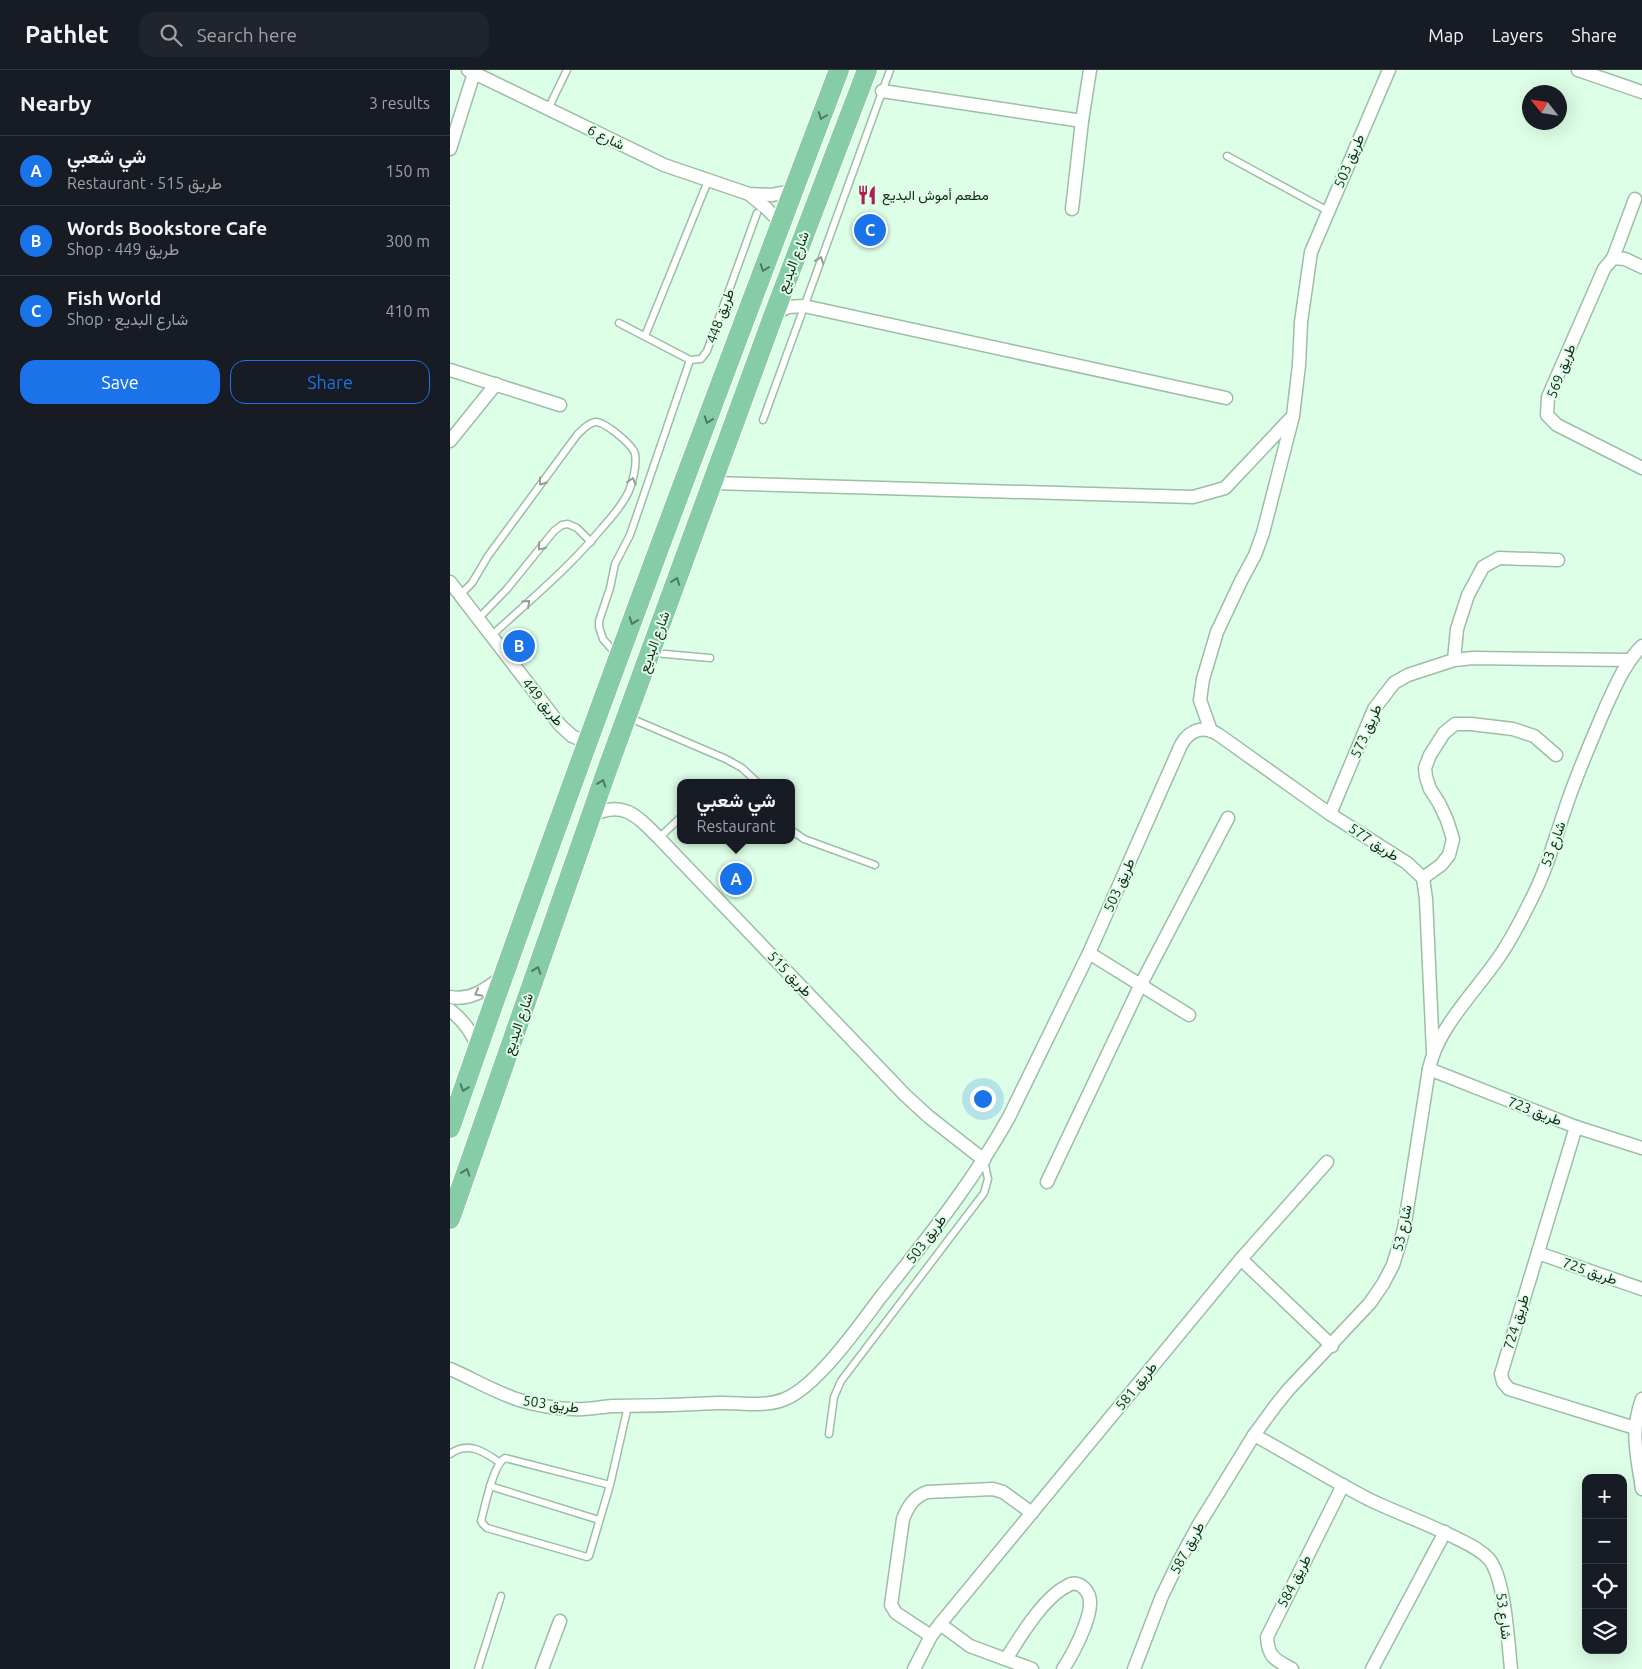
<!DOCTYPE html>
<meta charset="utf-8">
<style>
:root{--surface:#171b24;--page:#20242c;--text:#f1f3f6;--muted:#9ea1a6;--line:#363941;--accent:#1a73e8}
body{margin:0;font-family:Ubuntu,Vazirmatn,sans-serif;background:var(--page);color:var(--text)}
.controls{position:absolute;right:15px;bottom:15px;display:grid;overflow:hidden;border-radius:10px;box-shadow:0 5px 20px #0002}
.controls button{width:45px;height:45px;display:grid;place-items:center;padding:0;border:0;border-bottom:1px solid var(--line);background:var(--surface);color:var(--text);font:25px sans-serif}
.compass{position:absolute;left:1072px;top:15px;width:45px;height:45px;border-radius:50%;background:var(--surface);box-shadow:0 5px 20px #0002;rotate:300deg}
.you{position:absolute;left:532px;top:1028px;width:18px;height:18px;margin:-12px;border:4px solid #fff;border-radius:50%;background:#1a73e8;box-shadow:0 0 0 8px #1a73e833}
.badge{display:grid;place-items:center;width:32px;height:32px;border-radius:50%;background:var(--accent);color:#fff;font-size:16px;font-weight:700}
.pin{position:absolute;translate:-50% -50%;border:2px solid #fff;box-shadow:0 1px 5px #0006}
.popup{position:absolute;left:227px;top:709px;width:118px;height:65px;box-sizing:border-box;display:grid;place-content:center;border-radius:10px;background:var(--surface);filter:drop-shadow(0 1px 4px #0005);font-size:16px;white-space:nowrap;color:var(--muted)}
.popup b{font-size:19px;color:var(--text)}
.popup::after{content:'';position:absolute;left:50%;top:100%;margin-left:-10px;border:10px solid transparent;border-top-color:var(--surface)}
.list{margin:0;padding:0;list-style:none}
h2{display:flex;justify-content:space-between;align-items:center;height:65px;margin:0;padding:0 20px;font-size:21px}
h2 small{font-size:16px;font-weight:400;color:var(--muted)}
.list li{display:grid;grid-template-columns:32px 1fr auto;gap:15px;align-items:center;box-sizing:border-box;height:70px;padding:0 20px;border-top:1px solid var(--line)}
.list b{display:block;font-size:19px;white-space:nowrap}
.list p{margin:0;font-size:16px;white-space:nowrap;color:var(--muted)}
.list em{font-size:16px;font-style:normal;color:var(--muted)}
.actions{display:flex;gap:10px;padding:15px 20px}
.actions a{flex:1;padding:11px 0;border:1px solid var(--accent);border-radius:15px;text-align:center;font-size:18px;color:var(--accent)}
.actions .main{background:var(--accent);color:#fff}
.icon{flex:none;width:28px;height:28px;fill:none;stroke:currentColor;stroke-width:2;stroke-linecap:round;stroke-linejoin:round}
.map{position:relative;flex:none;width:1192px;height:1599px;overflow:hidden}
header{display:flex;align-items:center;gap:30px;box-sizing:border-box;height:70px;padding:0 25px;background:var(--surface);border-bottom:1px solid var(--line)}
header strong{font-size:24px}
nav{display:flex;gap:28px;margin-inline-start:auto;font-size:18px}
.search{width:350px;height:45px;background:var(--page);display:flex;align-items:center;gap:12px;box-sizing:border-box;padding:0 18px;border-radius:15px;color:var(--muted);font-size:19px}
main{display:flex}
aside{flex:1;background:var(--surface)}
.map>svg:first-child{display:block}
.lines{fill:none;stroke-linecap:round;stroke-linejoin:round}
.service-casing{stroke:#9dbda7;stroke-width:9}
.minor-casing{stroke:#9dbda7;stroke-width:15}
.primary-casing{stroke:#fff;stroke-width:22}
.service{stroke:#fff;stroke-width:6}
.minor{stroke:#fff;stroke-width:12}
.primary{stroke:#86cda7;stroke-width:20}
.oneway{stroke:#4e7861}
.oneway2{stroke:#979c98}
.labels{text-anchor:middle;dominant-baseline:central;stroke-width:4;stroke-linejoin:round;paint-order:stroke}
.street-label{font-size:14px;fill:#17231b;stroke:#ddfee7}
.poi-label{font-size:14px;fill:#17231b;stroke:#ddfee7;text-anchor:start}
</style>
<header>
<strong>Pathlet</strong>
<div class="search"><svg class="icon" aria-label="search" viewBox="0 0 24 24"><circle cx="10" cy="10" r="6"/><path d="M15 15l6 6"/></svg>Search here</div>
<nav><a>Map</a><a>Layers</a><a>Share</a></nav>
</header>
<main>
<aside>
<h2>Nearby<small>3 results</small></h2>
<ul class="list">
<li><span class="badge">A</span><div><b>شي شعبي</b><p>Restaurant · طريق 515</p></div><em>150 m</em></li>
<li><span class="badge">B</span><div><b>Words Bookstore Cafe</b><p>Shop · طريق 449</p></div><em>300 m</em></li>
<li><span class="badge">C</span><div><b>Fish World</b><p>Shop · شارع البديع</p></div><em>410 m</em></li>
</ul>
<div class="actions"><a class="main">Save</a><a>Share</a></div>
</aside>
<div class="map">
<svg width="1192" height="1599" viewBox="0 0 1192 1599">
<rect width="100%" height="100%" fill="#ddfee7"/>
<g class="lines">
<defs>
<g id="service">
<polyline points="98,39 117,0"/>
<polyline points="777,86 878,141"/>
<polyline points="169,253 240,290 251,289 257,281 307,143"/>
<polyline points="195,266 258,111"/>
<polyline points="313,350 440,0"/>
<path d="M10,525l12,-12 16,-27 89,-121c4,-4 11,-12 18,-13 9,-1 38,23 40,32 2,10 -2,27 -6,37 -6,13 -17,26 -27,37 -33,40 -73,73 -111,108"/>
<polyline points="28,549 57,519 104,461 112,455 118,454 127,458 141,472"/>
<polyline points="204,583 260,588"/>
<polyline points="166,584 153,569 149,557 149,551 160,518 165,494 180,465 240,290"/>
<polyline points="180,648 276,689 292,698 308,713"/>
<polyline points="341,760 354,769 425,795"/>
<polyline points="209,768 231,747"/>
<polyline points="379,1364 384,1327 391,1311 534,1123 538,1109 534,1090"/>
<path d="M0,1384c18,-13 33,-3 49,8"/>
<path d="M160,1415l-105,-27c-12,6 -20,49 -24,63l2,3 4,4 100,29 2,-1 21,-71 18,-79"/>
<polyline points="40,1416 149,1450"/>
<polyline points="28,1599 51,1526"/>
</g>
<g id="minor">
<polyline points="18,0 214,95 299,124 321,125 343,121"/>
<polyline points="1128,0 1192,22"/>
<polyline points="432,21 632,51"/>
<polyline points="0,79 24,3"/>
<polyline points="299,124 316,138 331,153"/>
<polyline points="622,139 632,51 640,0"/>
<polyline points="1163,188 1185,129"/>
<polyline points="1192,197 1175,189 1163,188 1154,199 1098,327 1097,345 1107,355 1192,398"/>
<polyline points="324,244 338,237 354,236 776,328"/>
<polyline points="0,300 110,335"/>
<polyline points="0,371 46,314"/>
<polyline points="262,413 743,427 775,418 841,348"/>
<polyline points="0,512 110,655 122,666 138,673"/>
<polyline points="1004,590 1007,559 1018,525 1033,497 1049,488 1108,490"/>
<polyline points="761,661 750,630 753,609 767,562 791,511 805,485 813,463 843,346 849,295 851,252 861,182 939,0"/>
<polyline points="880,744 924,639 944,613 958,605 1004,590 1023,588 1179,590"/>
<path d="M141,746c32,-17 46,0 68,22l246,257 24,22 55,43"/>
<polyline points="973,808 991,795 999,785 1003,769 997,750 989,733 980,719 976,707 975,698 980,685 994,663 1005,654 1021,654 1063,659 1084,666 1106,685"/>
<polyline points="639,883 739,945"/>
<path d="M0,927c21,4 36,-8 52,-20"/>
<path d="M0,940c13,10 22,22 28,38"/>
<polyline points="979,999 1126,1057 1192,1078"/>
<polyline points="1126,1057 1051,1304 1053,1312 1059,1319 1185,1358"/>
<polyline points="597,1112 690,916 778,748"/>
<polyline points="1088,1183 1192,1219"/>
<polyline points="791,1189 882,1276"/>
<path d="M0,1299c23,10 45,23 69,31 17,5 38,9 56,9 12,1 25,-2 37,-3 36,0 71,-1 106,-3 22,-1 46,5 67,-4 32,-13 74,-73 95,-101 46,-58 93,-116 129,-181l80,-164 92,-208c9,-16 23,-20 38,-10l111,79 77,49 16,15 3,21 7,153"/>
<path d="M1192,1329c-12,33 -5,56 0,90"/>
<path d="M804,1365c39,21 77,45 116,65 30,14 61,25 90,40 10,5 21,10 29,19 16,19 19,83 22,110"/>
<polyline points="490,1554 520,1576 582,1599"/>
<path d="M481,1566l-35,-23 -5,-8 12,-86c5,-13 11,-22 24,-27l66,-3 10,3 29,21"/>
<path d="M556,1589c14,-22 37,-61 61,-73 6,-4 12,-3 17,2 4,4 6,8 6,14 1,17 -17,52 -27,67"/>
<polyline points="92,1599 110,1551"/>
<polyline points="464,1599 481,1566 490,1554 791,1189 877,1092"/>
<path d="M684,1599l28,-73 17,-35 19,-35 56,-91 22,-30 13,-16 81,-86 13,-19 10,-19 11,-36 25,-160c9,-44 50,-80 74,-118 10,-15 19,-33 27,-49 18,-34 27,-71 40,-107 10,-28 22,-56 34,-84 11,-24 20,-47 38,-65"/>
<path d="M842,1599c-16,-9 -24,-11 -25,-32l76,-152"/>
<polyline points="922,1599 995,1462"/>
</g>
<g id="primary">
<path d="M0,1058c123,-355 256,-707 389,-1058"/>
<polyline points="0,1149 157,700 324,244 417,0"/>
</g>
</defs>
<use href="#service" class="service-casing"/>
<use href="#minor" class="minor-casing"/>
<use href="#primary" class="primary-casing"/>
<use href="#service" class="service"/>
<use href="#minor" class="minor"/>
<use href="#primary" class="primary"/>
</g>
<defs><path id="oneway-chevron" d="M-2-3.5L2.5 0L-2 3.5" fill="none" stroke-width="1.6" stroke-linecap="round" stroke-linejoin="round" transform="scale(1.25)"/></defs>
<g class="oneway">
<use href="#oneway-chevron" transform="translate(372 46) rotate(111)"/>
<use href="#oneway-chevron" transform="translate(314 198) rotate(110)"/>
<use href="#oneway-chevron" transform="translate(258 350) rotate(110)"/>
<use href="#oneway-chevron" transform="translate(226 511) rotate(-70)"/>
<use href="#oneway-chevron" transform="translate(183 551) rotate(110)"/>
<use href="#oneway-chevron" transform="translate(152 713) rotate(-71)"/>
<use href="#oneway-chevron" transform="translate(87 900) rotate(-71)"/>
<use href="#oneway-chevron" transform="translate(14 1018) rotate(109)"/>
<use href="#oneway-chevron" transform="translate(16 1102) rotate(-71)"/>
</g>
<g class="oneway2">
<use href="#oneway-chevron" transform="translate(370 190) rotate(-70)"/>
<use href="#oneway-chevron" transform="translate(182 411) rotate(-74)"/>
<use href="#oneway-chevron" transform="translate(92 412) rotate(126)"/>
<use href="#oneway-chevron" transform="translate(91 477) rotate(129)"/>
<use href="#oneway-chevron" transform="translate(77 533) rotate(-42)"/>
<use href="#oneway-chevron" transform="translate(28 923) rotate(152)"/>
</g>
<defs>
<symbol id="restaurant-bare" viewBox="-9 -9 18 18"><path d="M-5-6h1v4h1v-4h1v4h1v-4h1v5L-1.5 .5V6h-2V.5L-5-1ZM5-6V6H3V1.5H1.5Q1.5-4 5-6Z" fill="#ae1e54" stroke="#ddfee7" stroke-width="2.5" paint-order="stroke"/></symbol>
</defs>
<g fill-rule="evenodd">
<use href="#restaurant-bare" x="403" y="111" width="28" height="28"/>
</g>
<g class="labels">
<g class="street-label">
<text transform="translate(156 67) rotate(26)">شارع 6</text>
<text transform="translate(899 91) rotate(-67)">طريق 503</text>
<text transform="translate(343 192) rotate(-69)">شارع البديع</text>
<text transform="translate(270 246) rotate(-70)">طريق 448</text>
<text transform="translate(1111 301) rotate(-69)">طريق 569</text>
<text transform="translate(204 572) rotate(-70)">شارع البديع</text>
<text transform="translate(93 632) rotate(51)">طريق 449</text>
<text transform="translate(916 661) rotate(-66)">طريق 573</text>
<text transform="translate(924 772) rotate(33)">طريق 577</text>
<text transform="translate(1103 774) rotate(-70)">شارع 53</text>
<text transform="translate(669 815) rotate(-66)">طريق 503</text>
<text transform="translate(340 904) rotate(46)">طريق 515</text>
<text transform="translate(68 954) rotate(-71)">شارع البديع</text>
<text transform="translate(1085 1041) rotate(21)">طريق 723</text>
<text transform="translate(952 1158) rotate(-78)">شارع 53</text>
<text transform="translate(476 1169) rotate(-53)">طريق 503</text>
<text transform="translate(1140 1201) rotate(19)">طريق 725</text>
<text transform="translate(1066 1252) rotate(-73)">طريق 724</text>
<text transform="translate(686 1316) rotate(-51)">طريق 581</text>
<text transform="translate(101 1334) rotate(8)">طريق 503</text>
<text transform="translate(737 1478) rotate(-62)">طريق 587</text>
<text transform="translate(844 1511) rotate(-63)">طريق 584</text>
<text transform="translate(1054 1546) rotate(83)">شارع 53</text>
</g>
<g class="poi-label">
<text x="432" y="125">مطعم أموش البديع</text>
</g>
</g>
</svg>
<div class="controls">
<button>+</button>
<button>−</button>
<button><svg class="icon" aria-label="locate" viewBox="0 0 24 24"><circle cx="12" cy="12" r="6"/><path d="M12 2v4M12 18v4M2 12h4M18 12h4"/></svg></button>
<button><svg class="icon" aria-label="layers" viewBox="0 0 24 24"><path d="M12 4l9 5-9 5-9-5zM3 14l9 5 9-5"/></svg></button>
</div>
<svg class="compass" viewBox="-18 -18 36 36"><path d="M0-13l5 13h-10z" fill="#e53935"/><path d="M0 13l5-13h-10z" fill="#9ea1a6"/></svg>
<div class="you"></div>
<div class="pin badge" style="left:286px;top:809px">A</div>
<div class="popup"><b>شي شعبي</b>Restaurant</div>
<div class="pin badge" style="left:69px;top:576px">B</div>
<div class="pin badge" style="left:420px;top:160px">C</div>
</div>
</main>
